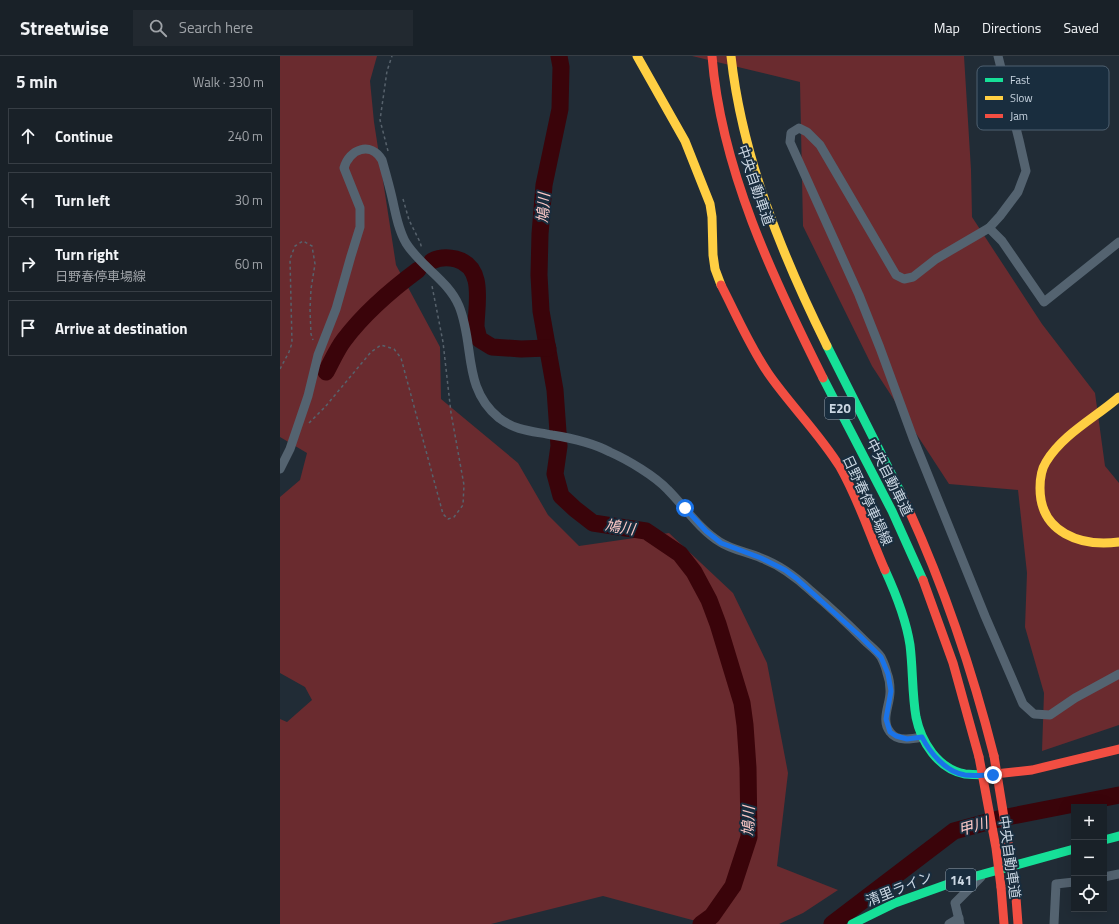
<!DOCTYPE html>
<meta charset="utf-8">
<style>
:root{--surface:#192128;--page:#222930;--text:#f1f3f6;--muted:#9fa3a8;--line:#373e45}
body{margin:0;font-family:"Titillium Web","Noto Sans JP",sans-serif;background:var(--page);color:var(--text)}
.controls{position:absolute;right:12px;bottom:12px;display:grid;overflow:hidden;border-radius:0px;box-shadow:0 4px 16px #0002}
.controls button{width:36px;height:36px;display:grid;place-items:center;padding:0;border:0;border-bottom:1px solid var(--line);background:var(--surface);color:var(--text);font:20px sans-serif}
.stop{position:absolute;width:12px;height:12px;margin:-9px;border:3px solid #1a73e8;border-radius:50%;background:#fff}
.stop.end{background:#1a73e8;border-color:#fff;box-shadow:0 1px 4px #0008}
.list{margin:0;padding:0;list-style:none}
h2{display:flex;justify-content:space-between;align-items:center;height:52px;margin:0;padding:0 16px;font-size:17px}
h2 small{font-size:13px;font-weight:400;color:var(--muted)}
.list li{display:grid;grid-template-columns:26px 1fr auto;gap:12px;align-items:center;box-sizing:border-box;height:56px;margin:0 8px 8px;padding:0 8px;border:1px solid var(--line);border-radius:0px}
.list b{display:block;font-size:15px;white-space:nowrap}
.list p{margin:0;font-size:13px;white-space:nowrap;color:var(--muted)}
.list em{font-size:13px;font-style:normal;color:var(--muted)}
.icon{flex:none;width:22px;height:22px;fill:none;stroke:currentColor;stroke-width:2;stroke-linecap:round;stroke-linejoin:round}
.map{position:relative;flex:none;width:839px;height:868px;overflow:hidden}
header{display:flex;align-items:center;gap:24px;box-sizing:border-box;height:56px;padding:0 20px;background:var(--surface);border-bottom:1px solid var(--line)}
header strong{font-size:19px}
nav{display:flex;gap:22px;margin-inline-start:auto;font-size:14px}
.search{width:280px;height:36px;background:var(--page);display:flex;align-items:center;gap:10px;box-sizing:border-box;padding:0 14px;border-radius:0px;color:var(--muted);font-size:15px}
main{display:flex}
aside{flex:1;background:var(--surface)}
.map>svg:first-child{display:block}
.green{fill:#6a2b2f}
.lines{fill:none;stroke-linecap:round;stroke-linejoin:round}
.river{stroke:#3a040a;stroke-width:17}
.path{stroke:#57626c;stroke-width:1.5;stroke-dasharray:3 3;stroke-linecap:butt}
.street{stroke:#546370;stroke-width:9}
.fast{stroke:#16e098;stroke-width:9}
.slow{stroke:#ffcf43;stroke-width:9}
.jam{stroke:#f24e42;stroke-width:9}
.jam-bridge{stroke:#f24e42;stroke-width:9}
.route{stroke:#1a73e8;stroke-width:5}
.labels{text-anchor:middle;dominant-baseline:central;stroke-width:4;stroke-linejoin:round;paint-order:stroke}
.shield{fill:#192d3e;stroke:#96a4b2;stroke-width:1}
.shield-label{font-size:13px;font-weight:bold;fill:#cbd7e3}
.street-label{font-size:14px;fill:#cbd7e3;stroke:#192d3e}
.water-label{font-size:15px;font-style:italic;fill:#fecac8;stroke:#192d3e}
.key{fill:#192d3e;stroke:#4e6070;stroke-width:1}
.key-label{font-size:11px;fill:#cbd7e3}
</style>
<header>
<strong>Streetwise</strong>
<div class="search"><svg class="icon" aria-label="search" viewBox="0 0 24 24"><circle cx="10" cy="10" r="6"/><path d="M15 15l6 6"/></svg>Search here</div>
<nav><a>Map</a><a>Directions</a><a>Saved</a></nav>
</header>
<main>
<aside>
<h2>5 min<small>Walk · 330 m</small></h2>
<ul class="list">
<li><svg class="icon" aria-label="ahead" viewBox="0 0 24 24"><path d="M12 20V5M6 11l6-6 6 6"/></svg><div><b>Continue</b></div><em>240 m</em></li>
<li><svg class="icon" aria-label="left" viewBox="0 0 24 24"><path d="M17 20v-9H6M10 6l-5 5 5 5"/></svg><div><b>Turn left</b></div><em>30 m</em></li>
<li><svg class="icon" aria-label="right" viewBox="0 0 24 24"><path d="M7 20v-9h11M14 6l5 5-5 5"/></svg><div><b>Turn right</b><p>日野春停車場線</p></div><em>60 m</em></li>
<li><svg class="icon" aria-label="arrive" viewBox="0 0 24 24"><path d="M6 21V4h12l-3 4 3 4H6"/></svg><div><b>Arrive at destination</b></div></li>
</ul>
</aside>
<div class="map">
<svg width="839" height="868" viewBox="0 0 839 868">
<rect width="100%" height="100%" fill="#212c36"/>
<g class="green">
<polygon points="0,0 97,0 90,25 94,66 116,209 160,291 161,343 238,407 268,459 299,490 389,477 453,537 487,607 508,717 497,810 558,834 523,857 499,868 427,868 323,840 211,868 0,868 0,663 7,666 32,644 25,631 0,617 0,441 20,424 27,397 0,381"/>
<polygon points="412,0 684,0 691,114 692,161 762,268 815,337 825,410 839,427 839,669 762,695 764,637 745,571 747,517 738,434 669,428 592,310 523,170 520,26"/>
</g>
<g class="lines">
<g class="river">
<polyline points="279,0 281,11 280,53 264,129 260,178 259,219 261,255 275,334 279,390 275,418 281,440 295,453 313,467 366,475 400,498 414,516 429,544 438,568 462,647 465,669 468,712 469,781 453,830 432,860 421,868"/>
<path d="M152,205c8,-4 16,-4 24,-2 30,8 20,46 20,68 1,4 2,8 3,12l13,8 29,2 27,-1"/>
<path d="M46,316c6,-11 11,-23 18,-32 21,-28 47,-50 74,-70"/>
<polyline points="552,868 674,775 722,762 839,739"/>
</g>
<g class="path">
<polyline points="108,95 100,64 107,15 112,0"/>
<polyline points="123,143 129,164 140,186 142,193"/>
<polyline points="0,313 9,296 12,287 10,203 15,190 23,185 32,190 35,208 31,233 30,254 31,278 33,284"/>
<polyline points="29,367 45,351 91,296 101,289 114,293 121,302 163,458 168,463 174,461 183,449 184,429 171,357 163,286 152,230"/>
</g>
<g class="street">
<polyline points="718,0 739,84 746,115 738,136 720,160 709,172 656,203 633,221 624,223 616,219 540,89 527,76 519,72 511,77 510,86 579,239 600,292 633,382 705,560 743,648 754,658 770,659 795,642 839,618"/>
<polyline points="709,172 722,185 764,246 839,186"/>
<path d="M0,413l10,-20 18,-53 10,-41 18,-46 15,-53 9,-29v-19l-16,-40c5,-19 27,-27 38,-8 4,14 8,28 11,42 3,14 6,29 13,41 15,24 42,37 53,63 16,39 3,82 40,112 17,13 33,13 53,17 19,3 41,8 58,17 18,8 45,24 58,38 17,17 31,39 52,52 12,8 28,10 41,16 19,7 35,19 50,33 19,16 37,33 54,50 5,5 12,10 16,16 2,4 5,11 6,16 2,5 3,12 3,17 1,13 -10,30 0,42 7,10 22,7 32,5"/>
<polyline points="824,821 839,818"/>
<polyline points="669,868 679,862"/>
<polyline points="680,868 675,847 701,821"/>
<polyline points="774,868 776,828 794,826"/>
</g>
<g class="fast">
<polyline points="547,290 621,437"/>
<polyline points="543,322 612,455 643,524"/>
<path d="M605,514c11,24 21,49 25,75 3,24 2,49 6,72 5,25 22,52 49,57 10,1 20,1 30,0"/>
<polyline points="824,784 839,780"/>
<polyline points="572,868 615,847 671,827 794,793"/>
</g>
<g class="slow">
<polyline points="357,0 405,85 430,148 432,161 433,199 435,213 441,229"/>
<path d="M451,0c11,101 51,199 96,290"/>
<path d="M839,341c-24,21 -56,37 -73,65 -5,8 -6,17 -6,26 0,45 41,59 79,54"/>
</g>
<g class="jam">
<path d="M432,0c9,113 61,222 111,322"/>
<path d="M441,229c15,29 28,60 47,88 22,32 51,60 72,94 19,33 30,69 45,103"/>
<path d="M621,437c40,85 70,172 93,263"/>
<polyline points="643,524 673,607 699,701"/>
<polyline points="715,718 752,714 839,693"/>
<polyline points="735,829 738,868"/>
<polyline points="721,831 724,868"/>
</g>
<g class="jam-bridge">
<polyline points="714,700 735,829"/>
<polyline points="699,701 716,792 721,831"/>
</g>
</g>
<g class="lines">
<path class="route" d="M405,452l21,23 15,12 40,15 24,12 12,9 63,57 21,21 7,17 3,17 -5,28 4,13 6,4 11,3 15,-2c8,16 24,35 43,38 9,1 19,0 28,0"/>
</g>
<g class="labels">
<g class="shield">
<rect x="545" y="341" width="30" height="22" rx="3"/>
<rect x="666" y="813" width="30" height="22" rx="3"/>
</g>
<g class="shield-label">
<text x="560" y="352">E20</text>
<text x="681" y="824">141</text>
</g>
<g class="street-label">
<text transform="translate(476 129) rotate(71)">中央自動車道</text>
<text transform="translate(610 421) rotate(63)">中央自動車道</text>
<text transform="translate(588 444) rotate(65)">日野春停車場線</text>
<text transform="translate(730 801) rotate(82)">中央自動車道</text>
<text transform="translate(619 832) rotate(-22)">清里ライン</text>
</g>
<g class="water-label">
<text transform="translate(263 152) rotate(-87)">鳩川</text>
<text transform="translate(340 471) rotate(8)">鳩川</text>
<text transform="translate(468 765) rotate(-88)">鳩川</text>
<text transform="translate(693 770) rotate(-16)">甲川</text>
</g>
</g>
<rect x="697" y="10" width="132" height="64" rx="6" class="key"/>
<rect x="705" y="22" width="18" height="4" fill="#16e098"/>
<rect x="705" y="40" width="18" height="4" fill="#ffcf43"/>
<rect x="705" y="58" width="18" height="4" fill="#f24e42"/>
<g class="key-label">
<text x="730" y="28">Fast</text>
<text x="730" y="46">Slow</text>
<text x="730" y="64">Jam</text>
</g>
</svg>
<div class="controls">
<button>+</button>
<button>−</button>
<button><svg class="icon" aria-label="locate" viewBox="0 0 24 24"><circle cx="12" cy="12" r="6"/><path d="M12 2v4M12 18v4M2 12h4M18 12h4"/></svg></button>
</div>
<div class="stop" style="left:405px;top:452px"></div>
<div class="stop end" style="left:713px;top:719px"></div>
</div>
</main>
